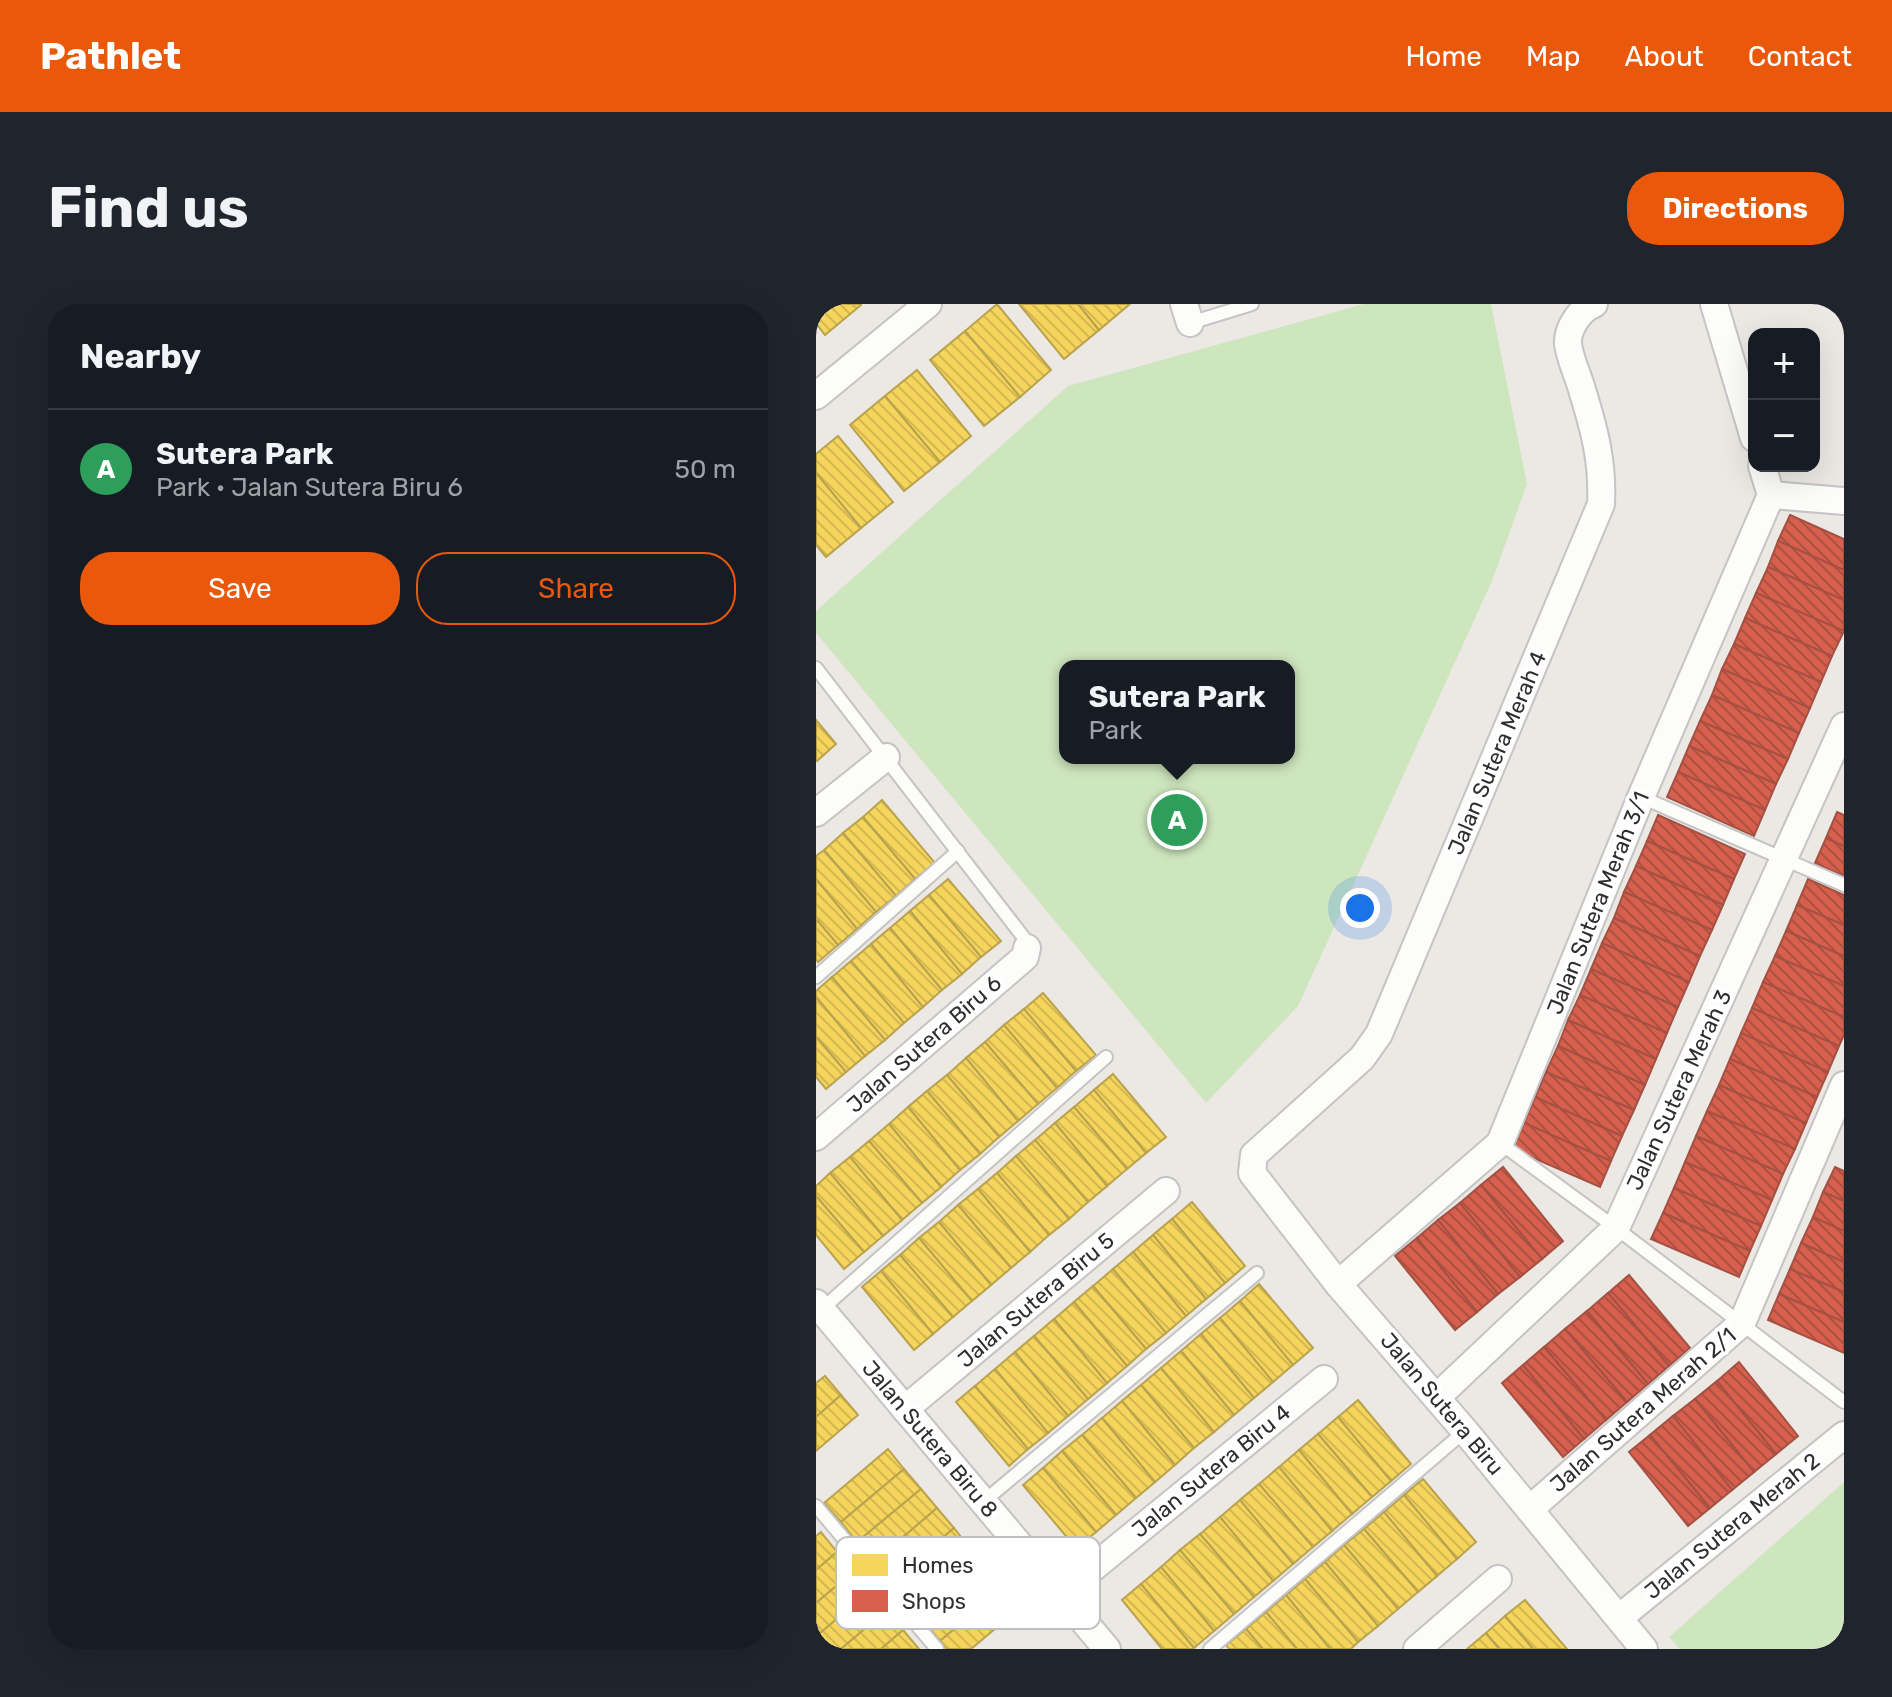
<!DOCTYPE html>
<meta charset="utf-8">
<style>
:root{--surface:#171b24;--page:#20242c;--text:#f1f3f6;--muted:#9ea1a6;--line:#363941;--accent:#ea580c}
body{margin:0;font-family:Rubik,sans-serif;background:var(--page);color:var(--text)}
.controls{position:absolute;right:24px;top:24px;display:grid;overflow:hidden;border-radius:16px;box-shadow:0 8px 32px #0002}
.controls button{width:72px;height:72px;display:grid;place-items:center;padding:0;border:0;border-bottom:2px solid var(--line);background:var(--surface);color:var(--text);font:40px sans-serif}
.you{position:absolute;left:544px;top:604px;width:28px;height:28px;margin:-20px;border:6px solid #fff;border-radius:50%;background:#1a73e8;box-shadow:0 0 0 12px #1a73e833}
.badge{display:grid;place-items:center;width:52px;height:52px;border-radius:50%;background:var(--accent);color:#fff;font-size:26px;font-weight:700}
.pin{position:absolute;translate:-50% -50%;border:4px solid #fff;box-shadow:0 2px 8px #0006}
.popup{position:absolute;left:243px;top:356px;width:236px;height:104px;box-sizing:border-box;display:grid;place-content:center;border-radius:16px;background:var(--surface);filter:drop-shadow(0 2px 6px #0005);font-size:26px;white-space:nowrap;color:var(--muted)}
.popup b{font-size:30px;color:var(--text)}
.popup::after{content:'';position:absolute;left:50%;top:100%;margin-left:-16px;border:16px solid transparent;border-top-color:var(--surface)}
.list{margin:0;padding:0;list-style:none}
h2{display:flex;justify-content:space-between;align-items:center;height:104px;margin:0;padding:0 32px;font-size:34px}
h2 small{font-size:26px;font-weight:400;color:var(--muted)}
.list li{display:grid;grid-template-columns:52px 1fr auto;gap:24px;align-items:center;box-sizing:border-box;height:120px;padding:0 32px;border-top:2px solid var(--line)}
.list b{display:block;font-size:30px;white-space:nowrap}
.list p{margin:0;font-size:26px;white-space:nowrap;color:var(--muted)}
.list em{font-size:26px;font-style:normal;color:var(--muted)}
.actions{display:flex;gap:16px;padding:24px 32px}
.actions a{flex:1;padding:18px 0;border:2px solid var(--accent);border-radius:32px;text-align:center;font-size:28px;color:var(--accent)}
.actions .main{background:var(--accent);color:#fff}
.map{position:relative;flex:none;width:1028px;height:1345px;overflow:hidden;border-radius:32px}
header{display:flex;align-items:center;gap:48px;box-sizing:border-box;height:112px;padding:0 40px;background:var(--accent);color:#fff}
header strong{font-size:38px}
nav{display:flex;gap:44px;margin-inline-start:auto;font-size:28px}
.intro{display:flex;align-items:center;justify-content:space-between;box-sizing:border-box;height:192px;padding:0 48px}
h1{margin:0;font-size:56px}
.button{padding:20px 36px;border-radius:32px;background:var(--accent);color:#fff;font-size:28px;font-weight:700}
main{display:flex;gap:48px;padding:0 48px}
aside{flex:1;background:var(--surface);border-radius:32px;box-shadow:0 8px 32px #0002}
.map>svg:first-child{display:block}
.grass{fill:#cee6be;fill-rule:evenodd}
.homes{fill:url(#homes-back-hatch);stroke:#baa34e;stroke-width:2}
.shops{fill:url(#shops-back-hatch);stroke:#a45144;stroke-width:2}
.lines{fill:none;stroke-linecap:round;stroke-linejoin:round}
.service-casing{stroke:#c5c4c5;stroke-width:16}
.minor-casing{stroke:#c5c4c5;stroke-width:30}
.service{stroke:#fcfcfb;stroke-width:12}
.minor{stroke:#fcfcfb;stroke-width:26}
.labels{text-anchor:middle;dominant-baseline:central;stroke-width:8;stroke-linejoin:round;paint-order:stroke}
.street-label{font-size:22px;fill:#2e2e2e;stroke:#fff}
.key{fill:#fff;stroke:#c0c0c0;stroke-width:2}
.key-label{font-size:22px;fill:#2e2e2e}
</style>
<header>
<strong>Pathlet</strong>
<nav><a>Home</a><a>Map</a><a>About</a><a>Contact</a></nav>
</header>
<div class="intro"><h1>Find us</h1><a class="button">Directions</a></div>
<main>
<aside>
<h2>Nearby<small></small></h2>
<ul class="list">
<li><span class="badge" style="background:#2e9e5b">A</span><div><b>Sutera Park</b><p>Park · Jalan Sutera Biru 6</p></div><em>50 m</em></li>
</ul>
<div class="actions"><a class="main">Save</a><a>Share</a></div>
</aside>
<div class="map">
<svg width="1028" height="1345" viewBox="0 0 1028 1345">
<defs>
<pattern id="homes-back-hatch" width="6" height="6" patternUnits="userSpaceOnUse" patternTransform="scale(2)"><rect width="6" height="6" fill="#f6d55c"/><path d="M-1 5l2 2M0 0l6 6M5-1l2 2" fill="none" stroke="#d3b750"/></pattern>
<pattern id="shops-back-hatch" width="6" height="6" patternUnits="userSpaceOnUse" patternTransform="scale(2)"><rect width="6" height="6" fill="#d6604d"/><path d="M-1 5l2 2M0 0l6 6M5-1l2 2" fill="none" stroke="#ae5040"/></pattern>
</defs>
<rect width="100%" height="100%" fill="#ece8e4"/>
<g class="grass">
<path d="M548,0h127l36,180 -35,97 -194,425 -92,97 -390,-470v-22l252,-225zM249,362h224v92h-224z"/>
<polygon points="1028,1178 1028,1345 864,1345 853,1333"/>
</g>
<g class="homes">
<polygon points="0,0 44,0 45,1 9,31 0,19"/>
<polygon points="181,0 235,66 204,93 149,27"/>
<polygon points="203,0 262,0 283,26 248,55"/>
<polygon points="262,0 314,0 283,26"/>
<polygon points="149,27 204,93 168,122 114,56"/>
<polygon points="101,66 155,132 124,158 69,92"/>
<polygon points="69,92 124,158 88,187 34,121"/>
<polygon points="22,132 77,198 45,224 0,169 0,150"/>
<polygon points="0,169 45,224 10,253 0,241"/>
<polygon points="0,416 20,440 1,457 0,456"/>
<polygon points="66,496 119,559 99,575 47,513"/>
<polygon points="47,513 99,575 80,592 27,529"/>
<polygon points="27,529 80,592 60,608 8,546"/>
<polygon points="8,546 60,608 41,625 0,575 0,552"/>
<polygon points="0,575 41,625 22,641 0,615"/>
<polygon points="132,575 185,637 165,653 113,591"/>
<polygon points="113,591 165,653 146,670 94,607"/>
<polygon points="94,607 146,670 126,686 74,624"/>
<polygon points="0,615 22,641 2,658 0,655"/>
<polygon points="74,624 126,686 107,703 55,640"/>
<polygon points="55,640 107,703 88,719 35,657"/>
<polygon points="35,657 88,719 69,736 16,673"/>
<polygon points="16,673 69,736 49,752 0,693 0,687"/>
<polygon points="227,689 280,751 260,767 208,705"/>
<polygon points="0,693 49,752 30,768 0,733"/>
<polygon points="208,705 260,767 241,784 188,721"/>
<polygon points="188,721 241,784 222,800 169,738"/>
<polygon points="0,733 30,768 10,785 0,773"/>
<polygon points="169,738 222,800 202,817 150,754"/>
<polygon points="150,754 202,817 183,833 131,771"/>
<polygon points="297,770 350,833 330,849 278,786"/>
<polygon points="131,771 183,833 164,850 111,787"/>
<polygon points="278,786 330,849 311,865 258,803"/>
<polygon points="111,787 164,850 144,866 92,803"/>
<polygon points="92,803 144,866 125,883 73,820"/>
<polygon points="258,803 311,865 291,882 239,819"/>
<polygon points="239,819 291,882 272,898 219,836"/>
<polygon points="73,820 125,883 106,899 53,837"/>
<polygon points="219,836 272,898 253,915 200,852"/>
<polygon points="53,837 106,899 86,916 34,853"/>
<polygon points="200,852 253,915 233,931 181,869"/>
<polygon points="34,853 86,916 67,932 14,869"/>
<polygon points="14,869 67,932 48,948 0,892 0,882"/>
<polygon points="181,869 233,931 214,948 162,885"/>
<polygon points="162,885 214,948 195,964 142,901"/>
<polygon points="0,892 48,948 28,965 0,931"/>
<polygon points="376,898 429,962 409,979 356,915"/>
<polygon points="142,901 195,964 175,981 123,918"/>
<polygon points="356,915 409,979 390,995 337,931"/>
<polygon points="123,918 175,981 156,997 103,934"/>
<polygon points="337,931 390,995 370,1012 317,948"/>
<polygon points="103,934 156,997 137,1013 84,951"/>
<polygon points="317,948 370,1012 350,1029 297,965"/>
<polygon points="84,951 137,1013 117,1030 65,967"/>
<polygon points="297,965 350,1029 330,1045 277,982"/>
<polygon points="65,967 117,1030 98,1046 46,983"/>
<polygon points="443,980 497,1044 477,1061 424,997"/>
<polygon points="277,982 330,1045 311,1062 258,998"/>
<polygon points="424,997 477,1061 457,1078 404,1014"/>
<polygon points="258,998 311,1062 291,1079 238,1015"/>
<polygon points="404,1014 457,1078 438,1094 385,1030"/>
<polygon points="238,1015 291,1079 272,1095 218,1032"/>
<polygon points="385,1030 438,1094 418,1111 365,1047"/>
<polygon points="218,1032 272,1095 252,1112 199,1048"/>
<polygon points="365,1047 418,1111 398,1128 345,1064"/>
<polygon points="199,1048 252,1112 232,1129 179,1065"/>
<polygon points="345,1064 398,1128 378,1144 325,1081"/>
<polygon points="179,1065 232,1129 212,1145 159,1082"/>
<polygon points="9,1072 25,1091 0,1113 0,1079"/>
<polygon points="325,1081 378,1144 359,1161 306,1097"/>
<polygon points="159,1082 212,1145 193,1162 140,1098"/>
<polygon points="25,1091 42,1111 0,1147 0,1113"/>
<polygon points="542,1096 595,1160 575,1177 522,1113"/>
<polygon points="306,1097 359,1161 339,1178 286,1114"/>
<polygon points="522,1113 575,1177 556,1193 502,1130"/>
<polygon points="286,1114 339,1178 320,1194 266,1131"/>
<polygon points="502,1130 556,1193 536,1210 483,1146"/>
<polygon points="266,1131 320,1194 300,1211 246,1147"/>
<polygon points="72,1145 88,1165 25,1218 8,1199"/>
<polygon points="483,1146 536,1210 516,1227 463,1163"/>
<polygon points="246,1147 300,1211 280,1228 227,1164"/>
<polygon points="463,1163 516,1227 497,1243 443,1180"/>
<polygon points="227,1164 280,1228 260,1244 207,1181"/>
<polygon points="88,1165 105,1185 41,1238 25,1218"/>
<polygon points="607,1175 660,1238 641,1255 588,1191"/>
<polygon points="443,1180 497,1243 477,1260 424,1196"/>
<polygon points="105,1185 121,1204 58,1258 41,1238"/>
<polygon points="588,1191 641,1255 621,1272 568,1208"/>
<polygon points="424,1196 477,1260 457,1277 404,1213"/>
<polygon points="121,1204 138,1224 74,1278 58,1258"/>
<polygon points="568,1208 621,1272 602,1288 548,1225"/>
<polygon points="404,1213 457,1277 438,1293 384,1230"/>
<polygon points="138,1224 154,1244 91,1298 74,1278"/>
<polygon points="548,1225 602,1288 582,1305 528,1241"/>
<polygon points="5,1228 21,1248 0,1266 0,1232"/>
<polygon points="384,1230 438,1293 418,1310 364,1246"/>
<polygon points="528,1241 582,1305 562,1322 509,1258"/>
<polygon points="154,1244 171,1264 108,1317 91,1298"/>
<polygon points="364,1246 418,1310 398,1327 345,1263"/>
<polygon points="21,1248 38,1267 0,1299 0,1266"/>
<polygon points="509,1258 562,1322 542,1338 489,1275"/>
<polygon points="345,1263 398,1327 378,1344 325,1280"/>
<polygon points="171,1264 188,1283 124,1337 108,1317"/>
<polygon points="38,1267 54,1287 3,1330 0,1326 0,1299"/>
<polygon points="489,1275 542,1338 535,1345 514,1345 470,1291"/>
<polygon points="325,1280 378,1344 377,1345 346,1345 306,1296"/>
<polygon points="188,1283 204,1304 155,1345 130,1345 124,1337"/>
<polygon points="54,1287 71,1306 25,1345 16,1345 3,1330"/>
<polygon points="470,1291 514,1345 481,1345 450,1308"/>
<polygon points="709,1296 751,1345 717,1345 689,1312"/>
<polygon points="71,1306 87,1326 65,1345 25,1345"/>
<polygon points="450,1308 481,1345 447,1345 430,1325"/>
<polygon points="689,1312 717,1345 683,1345 670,1329"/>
<polygon points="430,1325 447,1345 413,1345 410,1341"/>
<polygon points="87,1326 103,1345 65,1345"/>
<polygon points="670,1329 683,1345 651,1345"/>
</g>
<g class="shops">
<polygon points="974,211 1028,235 1028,266 962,237"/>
<polygon points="962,237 1028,266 1028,296 952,263"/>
<polygon points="952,263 1028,296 1028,327 940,289"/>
<polygon points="940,289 1028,327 1016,352 929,314"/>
<polygon points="929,314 1016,352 1005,378 918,340"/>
<polygon points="918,340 1005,378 994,404 906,365"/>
<polygon points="906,365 994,404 983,429 896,391"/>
<polygon points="896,391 983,429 972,455 884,417"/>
<polygon points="884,417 972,455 960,480 873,442"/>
<polygon points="873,442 960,480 949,506 862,468"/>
<polygon points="862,468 949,506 938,532 851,493"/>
<polygon points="1021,508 1028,511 1028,542 1010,534"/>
<polygon points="842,511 929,550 918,575 831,537"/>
<polygon points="1010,534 1028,542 1028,572 999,559"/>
<polygon points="831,537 918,575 907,601 820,562"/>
<polygon points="820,562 907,601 896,626 808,588"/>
<polygon points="992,575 1028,591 1028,621 981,601"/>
<polygon points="808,588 896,626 884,652 798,614"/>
<polygon points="981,601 1028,621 1028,652 970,627"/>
<polygon points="798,614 884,652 873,678 786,639"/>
<polygon points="970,627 1028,652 1028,682 959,652"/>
<polygon points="786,639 873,678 862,703 775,665"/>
<polygon points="959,652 1028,682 1028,713 947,678"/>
<polygon points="775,665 862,703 851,729 764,691"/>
<polygon points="947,678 1028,713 1028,731 1023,742 936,704"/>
<polygon points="764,691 851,729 840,755 752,716"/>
<polygon points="936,704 1023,742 1012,768 925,729"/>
<polygon points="752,716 840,755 829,781 742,742"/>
<polygon points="925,729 1012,768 1001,793 914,755"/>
<polygon points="742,742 829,781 818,806 730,768"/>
<polygon points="914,755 1001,793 990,819 903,781"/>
<polygon points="730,768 818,806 806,832 719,793"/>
<polygon points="903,781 990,819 979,845 891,807"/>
<polygon points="719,793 806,832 795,857 708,819"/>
<polygon points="891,807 979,845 967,870 880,832"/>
<polygon points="708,819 795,857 784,883 697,845"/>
<polygon points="880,832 967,870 956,896 869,858"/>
<polygon points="869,858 956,896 945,922 858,884"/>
<polygon points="687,863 747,937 726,955 665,881"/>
<polygon points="1019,863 1028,867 1028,897 1007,888"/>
<polygon points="665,881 726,955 704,973 644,899"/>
<polygon points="858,884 945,922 934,947 847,909"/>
<polygon points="1007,888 1028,897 1028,927 997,913"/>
<polygon points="644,899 704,973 682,990 622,916"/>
<polygon points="847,909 934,947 923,973 835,935"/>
<polygon points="997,913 1028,927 1028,958 985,939"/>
<polygon points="622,916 682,990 661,1008 601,934"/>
<polygon points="601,934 661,1008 639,1026 579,952"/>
<polygon points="985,939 1028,958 1028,988 974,965"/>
<polygon points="974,965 1028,988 1028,1018 963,990"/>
<polygon points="813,971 874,1044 853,1062 792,989"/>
<polygon points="792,989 853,1062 832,1080 771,1007"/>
<polygon points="963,990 1028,1018 1028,1049 952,1016"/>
<polygon points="771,1007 832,1080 811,1098 749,1025"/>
<polygon points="749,1025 811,1098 790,1116 728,1043"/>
<polygon points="728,1043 790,1116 768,1135 707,1061"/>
<polygon points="923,1058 982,1132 960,1150 901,1077"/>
<polygon points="707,1061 768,1135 747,1153 686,1079"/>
<polygon points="901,1077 960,1150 938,1168 879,1095"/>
<polygon points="879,1095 938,1168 916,1186 857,1112"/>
<polygon points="857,1112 916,1186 894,1204 834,1131"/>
<polygon points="834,1131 894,1204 872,1222 813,1148"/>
</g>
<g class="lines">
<defs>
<g id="service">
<polyline points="374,19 436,0"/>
<polyline points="0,364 208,634 211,644"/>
<polyline points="825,493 1028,581"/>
<polyline points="0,673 142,547"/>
<polyline points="684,839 800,924 1028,1098"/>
<polyline points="6,1005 290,753"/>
<polyline points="167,1198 441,969"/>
<polyline points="0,1202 121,1345"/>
<polyline points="394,1345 649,1127"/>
</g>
<g id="minor">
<polyline points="368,0 374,19"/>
<path d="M778,0c-14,5 -27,25 -26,40 2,16 11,33 15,49 12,39 20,70 18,111l-222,530 -17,24 -108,97 -2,18 86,111 127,147 179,218"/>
<polyline points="898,0 938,134"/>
<polyline points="0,92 112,0"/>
<polyline points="955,191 1028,197"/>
<polyline points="0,509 70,453"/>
<polyline points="0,833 209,653 211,644"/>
<polyline points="522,980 684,839 825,493 955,191 946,162"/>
<polyline points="0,999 291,1345"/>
<polyline points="621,1093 800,924 1028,422"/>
<polyline points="89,1105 350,887"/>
<polyline points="714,1205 926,1019 1028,781"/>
<polyline points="245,1290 508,1075"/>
<polyline points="803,1314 1028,1131"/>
<polyline points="601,1345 682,1275"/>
</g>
</defs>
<use href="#service" class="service-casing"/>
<use href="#minor" class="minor-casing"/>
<use href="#service" class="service"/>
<use href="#minor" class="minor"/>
</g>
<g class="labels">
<g class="street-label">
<text transform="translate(681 449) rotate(-67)">Jalan Sutera Merah 4</text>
<text transform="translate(782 599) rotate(-68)">Jalan Sutera Merah 3/1</text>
<text transform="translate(108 740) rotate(-41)">Jalan Sutera Biru 6</text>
<text transform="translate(863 786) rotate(-65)">Jalan Sutera Merah 3</text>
<text transform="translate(220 996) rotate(-40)">Jalan Sutera Biru 5</text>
<text transform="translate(626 1100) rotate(50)">Jalan Sutera Biru</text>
<text transform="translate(827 1106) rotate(-41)">Jalan Sutera Merah 2/1</text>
<text transform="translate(114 1135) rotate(50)">Jalan Sutera Biru 8</text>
<text transform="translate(395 1167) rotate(-39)">Jalan Sutera Biru 4</text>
<text transform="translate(916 1222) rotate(-39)">Jalan Sutera Merah 2</text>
</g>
</g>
<rect x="20" y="1233" width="264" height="92" rx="12" class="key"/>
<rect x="36" y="1250" width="36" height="22" fill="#f6d55c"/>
<rect x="36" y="1286" width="36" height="22" fill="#d6604d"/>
<g class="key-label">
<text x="86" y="1269">Homes</text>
<text x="86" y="1305">Shops</text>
</g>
</svg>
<div class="controls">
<button>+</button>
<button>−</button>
</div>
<div class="you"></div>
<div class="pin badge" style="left:361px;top:516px;background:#2e9e5b">A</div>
<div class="popup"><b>Sutera Park</b>Park</div>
</div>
</main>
